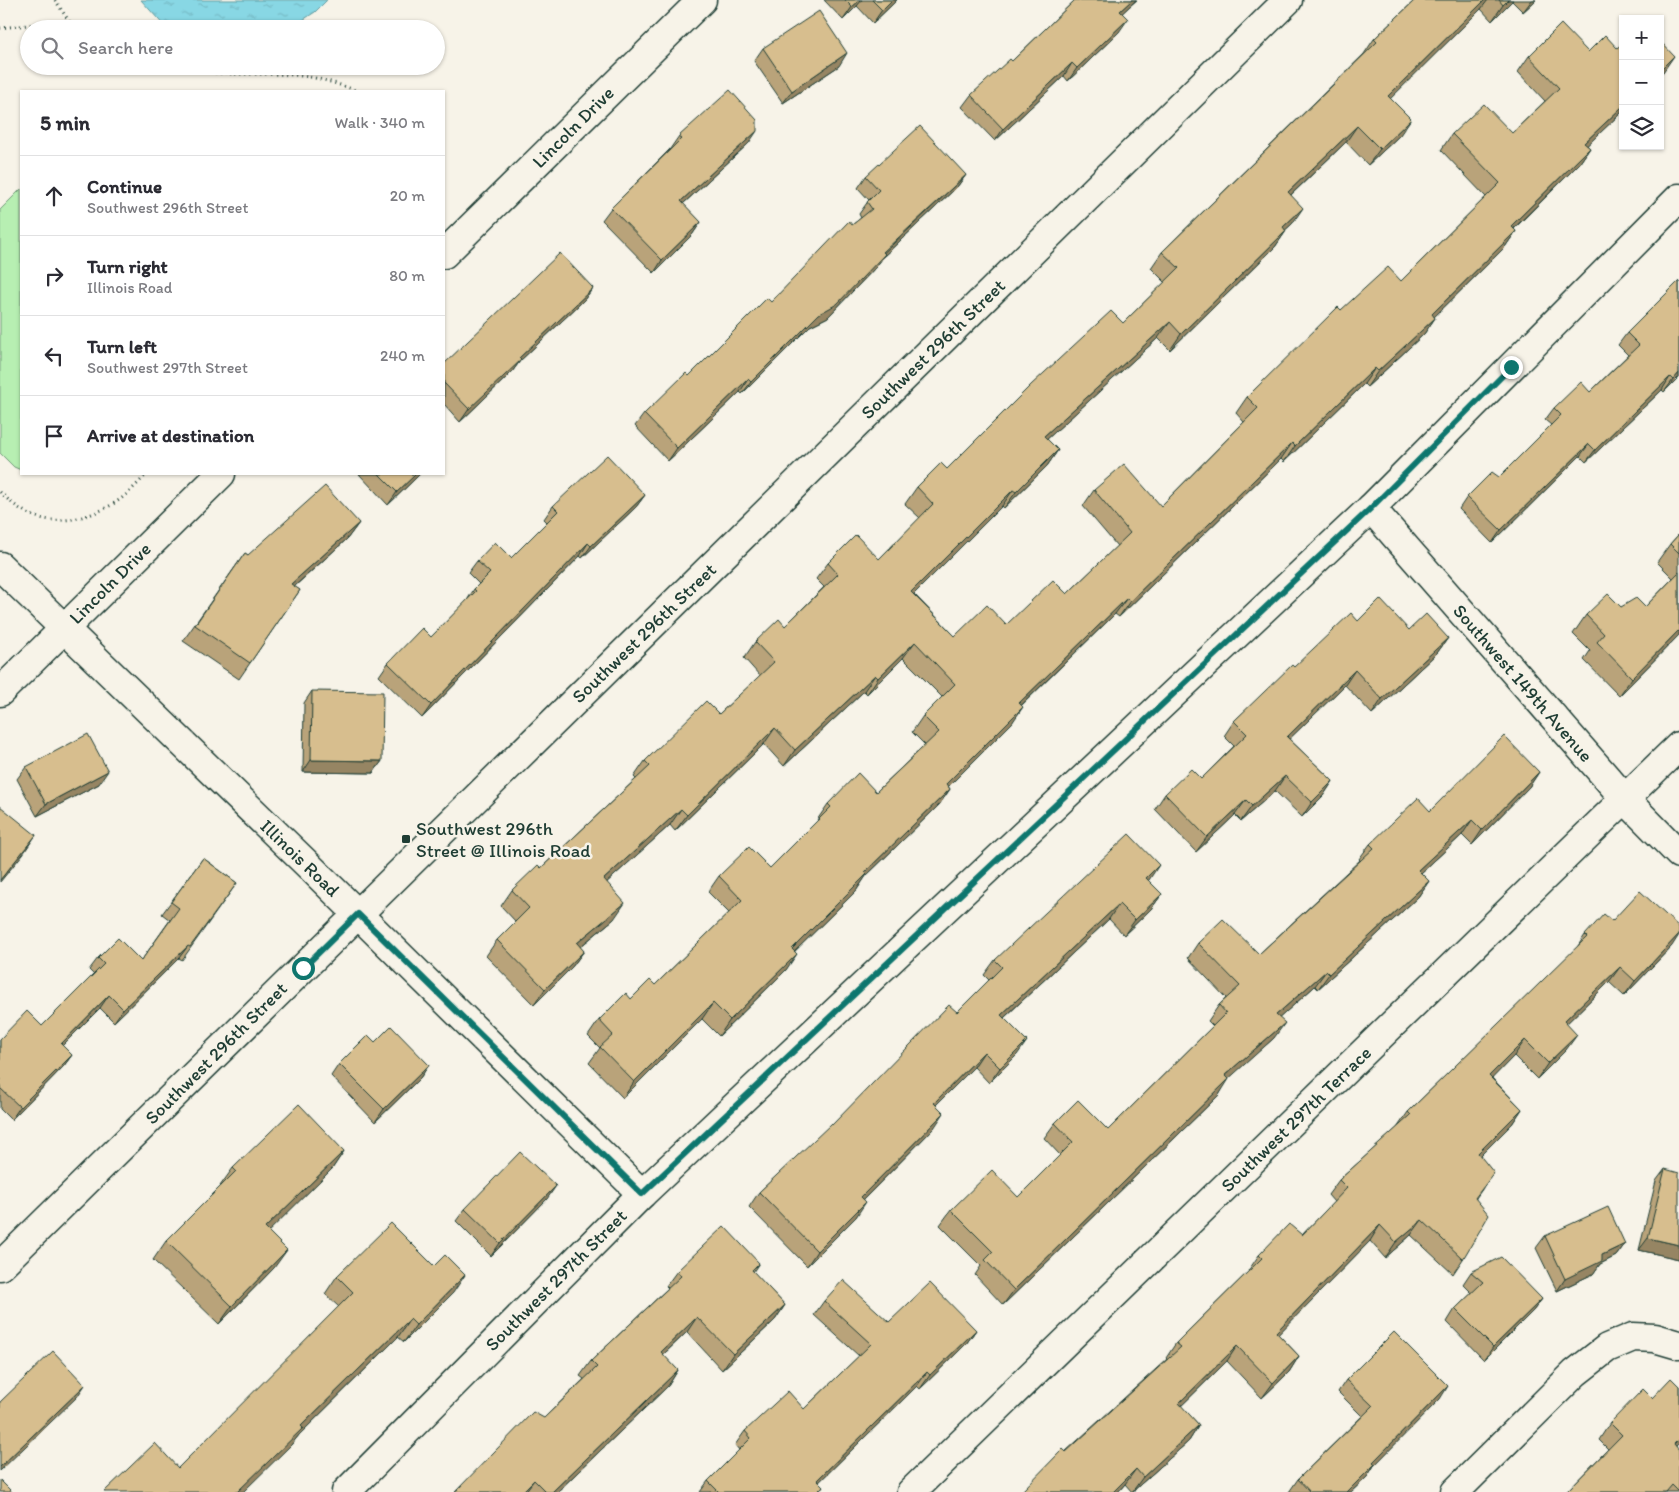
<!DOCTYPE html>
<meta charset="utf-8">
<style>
:root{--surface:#fff;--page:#f2f2f3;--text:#2b2b33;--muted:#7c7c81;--line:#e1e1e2}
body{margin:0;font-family:Itim,sans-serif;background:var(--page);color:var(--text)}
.controls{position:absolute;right:15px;top:15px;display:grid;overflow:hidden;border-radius:0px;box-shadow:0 1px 4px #0004}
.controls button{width:45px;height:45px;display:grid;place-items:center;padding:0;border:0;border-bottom:1px solid var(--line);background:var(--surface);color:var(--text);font:25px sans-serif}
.stop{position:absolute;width:15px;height:15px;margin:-11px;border:4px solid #0f766e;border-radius:50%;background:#fff}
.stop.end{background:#0f766e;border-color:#fff;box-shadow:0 1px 5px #0008}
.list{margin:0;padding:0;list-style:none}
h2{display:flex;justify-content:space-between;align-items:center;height:65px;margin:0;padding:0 20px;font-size:21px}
h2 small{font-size:16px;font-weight:400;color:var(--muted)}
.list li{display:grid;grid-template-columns:32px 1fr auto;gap:15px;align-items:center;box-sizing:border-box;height:80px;padding:0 20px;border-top:1px solid var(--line)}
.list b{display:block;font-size:19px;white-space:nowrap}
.list p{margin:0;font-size:16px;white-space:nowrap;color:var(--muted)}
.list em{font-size:16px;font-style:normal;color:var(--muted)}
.icon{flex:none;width:28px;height:28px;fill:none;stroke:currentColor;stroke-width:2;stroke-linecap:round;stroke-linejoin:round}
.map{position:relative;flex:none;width:1679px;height:1492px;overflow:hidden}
.search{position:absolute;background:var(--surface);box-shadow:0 1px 4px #0004;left:20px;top:20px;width:425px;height:55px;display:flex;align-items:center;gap:12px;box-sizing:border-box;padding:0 18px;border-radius:28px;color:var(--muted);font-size:19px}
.panel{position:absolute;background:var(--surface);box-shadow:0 1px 4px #0004;left:20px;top:90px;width:425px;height:385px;border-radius:0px}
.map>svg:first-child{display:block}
.park{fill:#b7efb2;stroke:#6b9673}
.water{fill:url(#water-ripples);stroke:#5e999e}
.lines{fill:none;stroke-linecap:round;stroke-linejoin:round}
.minor-casing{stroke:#1f3d34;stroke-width:31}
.tertiary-casing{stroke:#1f3d34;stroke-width:31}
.path{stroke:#1f3d34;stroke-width:3;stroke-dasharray:1 4;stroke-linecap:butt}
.minor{stroke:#f7f3e8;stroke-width:28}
.tertiary{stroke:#f7f3e8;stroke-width:28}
.wall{fill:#b9a37a;stroke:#1f3d34}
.shaded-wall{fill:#968563;stroke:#1f3d34}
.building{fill:#d7be8e;stroke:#1f3d34}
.route{stroke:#0f766e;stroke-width:6}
.poi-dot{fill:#1f3d34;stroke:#f7f3e8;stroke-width:2}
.labels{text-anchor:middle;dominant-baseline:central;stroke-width:5;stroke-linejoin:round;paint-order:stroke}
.street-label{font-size:19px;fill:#1f3d34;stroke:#f7f3e8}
.poi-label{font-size:19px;fill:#1f3d34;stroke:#f7f3e8;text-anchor:start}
</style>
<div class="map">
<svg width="1679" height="1492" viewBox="0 0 1679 1492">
<defs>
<pattern id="water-ripples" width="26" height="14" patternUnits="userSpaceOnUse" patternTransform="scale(1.25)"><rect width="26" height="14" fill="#88d7e4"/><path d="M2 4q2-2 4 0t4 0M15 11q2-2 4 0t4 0" fill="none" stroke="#75b9c4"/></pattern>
</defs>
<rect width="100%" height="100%" fill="#f7f3e8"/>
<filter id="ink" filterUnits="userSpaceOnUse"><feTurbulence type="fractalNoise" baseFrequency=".02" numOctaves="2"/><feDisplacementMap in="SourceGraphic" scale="10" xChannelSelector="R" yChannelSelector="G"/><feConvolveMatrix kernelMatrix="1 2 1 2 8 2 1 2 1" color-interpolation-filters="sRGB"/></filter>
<g filter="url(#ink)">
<polygon class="park" points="21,189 21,470 14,467 0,453 0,210"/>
<polygon class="water" points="141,0 327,0 315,12 289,29 167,29"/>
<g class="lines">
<defs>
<g id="minor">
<polyline points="444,254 702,0"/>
<polyline points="1371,508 1626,800 1679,854"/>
<polyline points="0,566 307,864 642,1194"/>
<polyline points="0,692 221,474"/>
<polyline points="346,1492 642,1194 1371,508 1679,198"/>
<polyline points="911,1492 1679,746"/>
<polyline points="1455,1492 1575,1373 1607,1348 1633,1337 1655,1338 1679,1345"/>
</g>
<polyline id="tertiary" points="0,1266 1288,0"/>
</defs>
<use href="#minor" class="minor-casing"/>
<use href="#tertiary" class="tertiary-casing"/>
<g class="path">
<polyline points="55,0 71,24"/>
<polyline points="0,28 57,22 87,29"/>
<path d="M181,66c39,13 81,5 121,10 19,2 38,9 56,15"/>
<path d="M0,492c10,10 21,19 34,24 28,11 65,-1 88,-18 9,-7 17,-16 25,-24"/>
</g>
<use href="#minor" class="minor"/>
<use href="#tertiary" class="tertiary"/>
</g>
<g class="wall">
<polygon points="824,0 897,0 873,23 857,6 843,20"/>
<polygon points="1075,0 1137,0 1122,13 1119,32 1068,81 1064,76 995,141 962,107 971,95 1012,61"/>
<polygon points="1415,0 1536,0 1523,12 1512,1 1492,21 1481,9 1390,98 1400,135 1368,165 1346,142 1291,195 1292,224 1285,230 1286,231 1275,247 1170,350 1158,338 1047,439 1058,450 1047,466 1004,508 1002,506 914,594 955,636 1006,625 1067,594 1117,546 1083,506 1094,490 1161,506 1244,422 1236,413 1247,397 1341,310 1401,281 1486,197 1441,150 1452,134 1512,133 1545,101 1518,72 1529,56 1623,111 1587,145 1590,148 1579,164 1514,229 1516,231 1505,247 1434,317 1435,318 1424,334 1367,387 1364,384 1284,462 1281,459 1119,617 1115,614 1021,706 1012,723 948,786 950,789 939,805 866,876 856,891 795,951 786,970 719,1036 702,1019 623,1098 589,1063 600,1048 588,1036 599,1020 631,999 655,985 729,913 708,892 719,876 770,868 818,821 817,820 828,804 876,792 925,745 912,732 923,716 942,697 903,658 867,694 864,691 784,766 764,744 675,831 670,825 607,882 614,919 580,947 584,951 572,967 534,1005 486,956 497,940 516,922 501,906 512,890 541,868 636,779 634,777 645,761 719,714 760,676 744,658 755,642 785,626 824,587 816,579 828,563 879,559 920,518 905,504 917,487 947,469 1123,323 1165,282 1151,268 1162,252 1364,54 1374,39"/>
<polygon points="763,48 839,66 783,103 754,61"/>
<polygon points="679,136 749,143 683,204 701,222 692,235 654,273 602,220 611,208 670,149"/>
<polygon points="966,175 957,187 884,256 876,267 828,317 810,326 742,394 740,392 668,461 635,426 644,414 689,376 771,302 852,225 861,218 859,214 869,200 858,188 866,176"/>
<polygon points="1679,281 1679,377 1664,392 1662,390 1586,462 1580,456 1492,543 1459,509 1467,497 1499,477 1551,425 1545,420 1554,408 1590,392 1628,355 1618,345 1627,333"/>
<polygon points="593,288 584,300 520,361 512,372 460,422 444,404 444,364"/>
<polygon points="359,474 420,474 388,505"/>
<polygon points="645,495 636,507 582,558 580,556 422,718 379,676 388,663 431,637 466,602 474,589 479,584 468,573 477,561 511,558 547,522 544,519 553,506"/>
<polygon points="359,523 347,539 294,587 300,590 239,679 183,641 245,553 248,555"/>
<polygon points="1679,534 1679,635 1619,696 1584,660 1590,651 1573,634 1586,615 1621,607 1645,607 1673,578 1657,562 1670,544"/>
<polygon points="1358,621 1409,630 1448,638 1437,653 1372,714 1345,685 1289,739 1333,781 1323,796 1302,817 1275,791 1241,821 1235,815 1196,852 1155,809 1165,794 1201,779 1234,746 1224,736 1234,721 1294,667"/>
<polygon points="312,691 382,761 373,773 303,772 304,703"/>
<polygon points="26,767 99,784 37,816 17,779"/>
<polygon points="1539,772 1529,787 1472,845 1462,835 1421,873 1429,881 1418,897 1318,989 1315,986 1279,1018 1274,1038 1228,1078 1219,1095 1003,1305 975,1275 981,1266 940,1225 951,1210 1018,1197 1060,1155 1044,1138 1055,1123 1108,1130 1213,1026 1208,1021 1219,1005 1226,998 1188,958 1198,943 1259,954 1360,860 1359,859 1370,844 1430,811"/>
<polygon points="203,858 237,883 182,960 179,958 114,1022 100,1008 62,1046 72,1055 63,1067 11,1120 0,1109 0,1039 42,1026 94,975 89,970 98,958 141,961 170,920 162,914"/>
<polygon points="1148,880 1162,894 1151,909 1124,935 1109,919 1004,1018 1017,1055 989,1083 974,1067 936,1105 934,1128 864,1199 856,1217 807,1266 749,1207 759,1192 957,1012 989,980 984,975 995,960"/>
<polygon points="1612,921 1672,946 1624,996 1609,982 1566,1024 1566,1050 1537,1079 1514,1056 1492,1078 1522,1109 1512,1124 1480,1156 1483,1188 1476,1198 1463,1259 1453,1274 1411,1235 1385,1258 1370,1241 1278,1334 1299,1356 1289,1372 1262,1398 1227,1361 1181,1406 1199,1425 1189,1441 1132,1492 1125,1484 1118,1492 1021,1492 1167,1359 1166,1358 1176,1343 1249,1271 1248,1271 1259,1255 1302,1235 1334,1202 1328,1195 1339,1180 1397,1128 1408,1112 1576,949 1585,935"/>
<polygon points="375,1042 429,1065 420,1078 375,1122 331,1076 339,1064"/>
<polygon points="344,1151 332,1169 268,1231 274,1268 219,1324 153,1260 166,1241 221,1186 220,1186 233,1168"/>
<polygon points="1665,1169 1679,1259 1639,1250 1656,1181"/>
<polygon points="547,1199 491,1256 456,1221 465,1209"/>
<polygon points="1545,1236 1625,1244 1616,1256 1600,1264 1593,1274 1557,1291 1536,1248"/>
<polygon points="759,1263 753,1272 785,1305 775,1320 722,1370 687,1332 663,1355 678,1370 668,1386 557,1492 455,1492 544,1418 584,1379 580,1376 591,1361 668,1288 666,1286 677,1271"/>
<polygon points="1471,1272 1542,1299 1533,1311 1484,1360 1447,1322 1455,1309 1472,1293 1463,1284"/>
<polygon points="337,1276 453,1293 404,1342 398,1337 299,1435 291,1445 339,1307 325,1294"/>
<polygon points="824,1301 889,1322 976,1330 966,1344 920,1389 917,1386 819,1482 823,1486 819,1492 700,1492 708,1481 739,1450 735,1445 745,1431 804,1409 859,1356 814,1315"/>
<polygon points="1346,1380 1440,1399 1375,1464 1367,1477 1351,1492 1289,1492 1298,1479 1362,1416 1338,1392"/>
<polygon points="1679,1386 1679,1443 1676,1446 1679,1492 1566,1492 1608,1449 1599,1440 1610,1423 1652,1398"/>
</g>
<g class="shaded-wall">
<polygon points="860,0 862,0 857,6 843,20 852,7"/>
<polygon points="892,0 897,0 873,23 882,10"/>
<polygon points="1132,0 1136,0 1111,24 1120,11"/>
<polygon points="1485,0 1488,0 1481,9 1377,112 1388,96"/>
<polygon points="1508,0 1513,0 1492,21 1503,5"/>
<polygon points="1532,0 1536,0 1523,12"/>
<polygon points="1128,19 1119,32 1068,81 1077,68"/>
<polygon points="847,53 839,66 783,103 792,91"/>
<polygon points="1674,56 1663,72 1660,75 1660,70"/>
<polygon points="1072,63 1064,76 995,141 1003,129"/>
<polygon points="1623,106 1623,111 1573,159 1584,143"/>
<polygon points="1411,119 1400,135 1368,165 1380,149"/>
<polygon points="1357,126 1346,142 1277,208 1288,192"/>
<polygon points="757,131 749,143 672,214 681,201"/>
<polygon points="1590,148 1579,164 1500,242 1511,226"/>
<polygon points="966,175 957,187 884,256 876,267 828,317 810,326 742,394 751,382 819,314"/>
<polygon points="1303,208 1292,224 1271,243 1283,227"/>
<polygon points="701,222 692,235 654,273 662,260"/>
<polygon points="1286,231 1275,247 1170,350 1181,334"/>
<polygon points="1516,231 1505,247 1420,331 1432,314"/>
<polygon points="593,288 584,300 520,361 512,372 460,422 469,409 519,358"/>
<polygon points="1435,318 1424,334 1367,387 1378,371"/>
<polygon points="1170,322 1158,338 1033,452 1044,436"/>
<polygon points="1375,368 1364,384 1284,462 1295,446"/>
<polygon points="1679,373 1679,377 1664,392 1673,380"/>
<polygon points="1670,377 1662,390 1586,462 1595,450"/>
<polygon points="748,379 740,392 668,461 677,448"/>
<polygon points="1292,443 1281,459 1119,617 1130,601"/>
<polygon points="1589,444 1580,456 1492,543 1501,530"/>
<polygon points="1058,450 1047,466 1004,508 1016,492"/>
<polygon points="416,474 420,474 388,505 397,492"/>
<polygon points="1013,490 1002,506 900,608 911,592"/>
<polygon points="645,495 636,507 582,558 591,546"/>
<polygon points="359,523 347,539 279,600 291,584"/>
<polygon points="588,543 580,556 422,718 431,705"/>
<polygon points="1127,598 1115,614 1007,719 1019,703"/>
<polygon points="1679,630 1679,635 1619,696 1632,678"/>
<polygon points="1448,638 1437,653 1372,714 1382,699"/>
<polygon points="915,642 903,658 867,694 878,678"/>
<polygon points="1355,670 1345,685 1277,751 1287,737"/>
<polygon points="875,675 864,691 784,766 795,750"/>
<polygon points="1023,707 1012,723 935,800 946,784"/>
<polygon points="775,728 764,744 675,831 687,815"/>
<polygon points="311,760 382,761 373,773 303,772"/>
<polygon points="108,771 99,784 37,816 46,804"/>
<polygon points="1539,772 1529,787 1472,845 1482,830"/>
<polygon points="1285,776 1275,791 1241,821 1252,806"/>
<polygon points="1333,781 1323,796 1302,817 1312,802"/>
<polygon points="950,789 939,805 866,876 856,891 781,965 792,949 865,872"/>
<polygon points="1246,800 1235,815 1196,852 1207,837"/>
<polygon points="681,809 670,825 593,895 604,879"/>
<polygon points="1472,820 1462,835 1408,885 1418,870"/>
<polygon points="36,835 23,854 0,882 0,880"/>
<polygon points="1159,865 1149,880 1135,893 1146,878"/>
<polygon points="1429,881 1418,897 1318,989 1329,974"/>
<polygon points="1162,894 1151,909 1124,935 1135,920"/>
<polygon points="625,903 614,919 565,959 577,943"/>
<polygon points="1119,904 1109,919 991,1030 1001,1015"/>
<polygon points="1679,934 1679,935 1672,946 1624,996 1635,981"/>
<polygon points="188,946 179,958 114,1022 123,1009"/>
<polygon points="584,951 572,967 534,1005 545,989"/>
<polygon points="797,954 786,970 719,1036 730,1020"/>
<polygon points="1620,967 1609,982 1553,1037 1564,1021"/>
<polygon points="1326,971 1315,986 1266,1030 1276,1015"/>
<polygon points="109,995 100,1008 52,1056 61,1044"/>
<polygon points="713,1003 702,1019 623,1098 634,1082"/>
<polygon points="1285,1023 1274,1038 1215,1091 1225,1075"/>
<polygon points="1577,1035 1566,1050 1537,1079 1548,1063"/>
<polygon points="1525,1040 1514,1056 1479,1092 1489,1076"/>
<polygon points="1027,1041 1017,1055 989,1083 1000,1068"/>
<polygon points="984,1052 974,1067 923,1118 934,1103"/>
<polygon points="72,1055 63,1067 11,1120 20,1107"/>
<polygon points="429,1065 420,1078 375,1122 384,1109"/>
<polygon points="1229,1079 1219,1095 1003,1305 1014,1290"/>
<polygon points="1522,1109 1512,1124 1467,1169 1478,1153"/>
<polygon points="944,1113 934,1128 851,1212 861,1197"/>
<polygon points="344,1151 332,1169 253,1247 265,1228"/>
<polygon points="556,1186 547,1199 491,1256 500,1243"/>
<polygon points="866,1202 856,1217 807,1266 817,1251"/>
<polygon points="1422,1220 1411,1235 1385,1258 1396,1242"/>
<polygon points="1380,1225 1370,1241 1265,1348 1276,1332"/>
<polygon points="1648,1238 1679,1245 1679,1259 1639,1250"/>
<polygon points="1625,1244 1616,1256 1600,1264 1593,1274 1557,1291 1565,1279 1602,1255"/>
<polygon points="287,1250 274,1268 219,1324 232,1306"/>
<polygon points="465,1275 453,1293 404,1342 416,1325"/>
<polygon points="1542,1299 1533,1311 1484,1360 1493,1347"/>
<polygon points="785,1305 775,1320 722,1370 733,1354"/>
<polygon points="697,1317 687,1332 650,1367 661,1352"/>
<polygon points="410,1319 398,1337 299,1435 291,1445 243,1492 237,1492 301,1426"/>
<polygon points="976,1330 966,1344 920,1389 930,1375"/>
<polygon points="1237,1346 1227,1361 1168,1419 1179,1403"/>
<polygon points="1299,1356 1289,1372 1262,1398 1273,1383"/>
<polygon points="678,1370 668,1386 557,1492 552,1492"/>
<polygon points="927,1372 917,1386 809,1492 817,1480"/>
<polygon points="85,1385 77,1397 0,1471 0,1467"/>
<polygon points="1448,1386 1440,1399 1365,1475 1373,1462"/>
<polygon points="1199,1425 1189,1441 1132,1492 1143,1477"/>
<polygon points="1679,1439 1679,1443 1663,1460 1674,1444"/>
<polygon points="1375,1464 1367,1477 1351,1492 1347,1492"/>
<polygon points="1136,1469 1125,1484 1118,1492 1113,1492"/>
<polygon points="534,1480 525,1492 522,1492"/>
</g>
<g class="building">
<polygon points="845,0 860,0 852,7"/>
<polygon points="872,0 892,0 882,10"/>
<polygon points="1075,0 1132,0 1120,11 1128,19 1077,68 1072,63 1003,129 971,95 1010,59 1012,61"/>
<polygon points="1415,0 1485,0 1388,96 1411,119 1380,149 1357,126 1288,192 1303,208 1283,227 1286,231 1181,334 1170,322 1044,436 1058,450 1016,492 1013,490 911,592 955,636 987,605 1006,625 1053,580 1067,594 1130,533 1094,490 1124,464 1161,506 1258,408 1247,397 1338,307 1341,310 1388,267 1401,281 1500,183 1452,134 1484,104 1512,133 1559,88 1529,56 1561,24 1588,52 1605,35 1617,48 1623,43 1623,106 1584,143 1590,148 1511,226 1516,231 1432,314 1435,318 1378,371 1375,368 1295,446 1292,443 1130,601 1127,598 1019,703 1023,707 946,784 950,789 865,872 867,874 792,949 797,954 730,1020 713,1003 634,1082 600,1047 613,1035 599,1020 626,993 631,999 650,980 655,985 742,900 719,876 749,847 770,868 831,807 828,804 858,773 876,792 939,732 923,716 955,684 915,642 878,678 875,675 795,750 775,728 687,815 681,809 604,879 625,903 577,943 584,951 545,989 497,940 529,908 512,890 538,865 541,868 650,766 645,761 706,701 719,714 774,662 755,642 779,619 785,626 838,574 828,563 856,535 879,559 933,504 917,487 941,463 947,469 1031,385 1111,311 1123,323 1179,268 1162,252 1377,42 1374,39"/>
<polygon points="1499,0 1508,0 1503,5"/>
<polygon points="819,11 847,53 792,91 763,48"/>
<polygon points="1660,41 1674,56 1660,70"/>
<polygon points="730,90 757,120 757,131 681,201 701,222 662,260 611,208 681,139 679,136"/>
<polygon points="920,126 966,175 883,252 885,254 837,304 819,314 751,382 748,379 677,448 644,414 686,373 689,376 767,298 771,302 849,221 852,225 872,209 867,202 879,190 866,176"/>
<polygon points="560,253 593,288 519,358 521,360 469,409 444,383 444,364"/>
<polygon points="1679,281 1679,373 1673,380 1670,377 1595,450 1589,444 1501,530 1467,497 1492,472 1499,477 1561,415 1554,408 1581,382 1590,392 1639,345 1627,333"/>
<polygon points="607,455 645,495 591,546 588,543 431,705 388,663 422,628 431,637 476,591 474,589 490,573 477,561 495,542 511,558 558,511 553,506"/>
<polygon points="379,474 416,474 397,492"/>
<polygon points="325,486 359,523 291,584 300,590 250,663 195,625 245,553 248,555"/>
<polygon points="1679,534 1679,553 1670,544"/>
<polygon points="1679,572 1679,630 1632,678 1597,642 1604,634 1586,615 1608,594 1621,607 1636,598 1645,607"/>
<polygon points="1380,599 1409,630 1426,614 1448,638 1382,699 1355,670 1287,737 1333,781 1312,802 1285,776 1252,806 1246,800 1207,837 1165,794 1191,769 1201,779 1247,734 1234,721 1292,665 1294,667 1351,613 1358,621"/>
<polygon points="312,691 383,692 382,761 311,760"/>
<polygon points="88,734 108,771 46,804 26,767"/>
<polygon points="1504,736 1539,772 1482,830 1472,820 1418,870 1429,881 1329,974 1326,971 1276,1015 1285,1023 1225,1075 1229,1079 1014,1290 985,1260 993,1252 951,1210 992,1170 1018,1197 1073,1142 1055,1123 1078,1100 1108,1130 1226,1013 1219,1005 1240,986 1198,943 1223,919 1259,954 1374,848 1370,844 1418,798 1430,811"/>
<polygon points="0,806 36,835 0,880"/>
<polygon points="1129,834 1159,865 1146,878 1162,894 1135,920 1119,904 1001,1015 1027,1041 1000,1068 984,1052 934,1103 944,1113 861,1197 866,1202 817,1251 759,1192 831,1124 832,1125 949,1005 957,1012 1002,967 995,960"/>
<polygon points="203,858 237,883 190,947 188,946 123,1009 109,995 61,1044 72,1055 20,1107 0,1088 0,1039 27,1011 42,1026 104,964 98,958 118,938 141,961 179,908 171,902"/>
<polygon points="1640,891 1679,927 1679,934 1635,981 1620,967 1564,1021 1577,1035 1548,1063 1525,1040 1489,1076 1522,1109 1478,1153 1494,1173 1475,1198 1489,1215 1463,1259 1422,1220 1396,1242 1380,1225 1276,1332 1299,1356 1273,1383 1237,1346 1179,1403 1199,1425 1143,1477 1136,1469 1113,1492 1021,1492 1063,1449 1066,1452 1181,1347 1176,1343 1262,1258 1259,1255 1289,1224 1302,1235 1347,1188 1339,1180 1411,1115 1408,1112 1587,937 1585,935 1604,914 1612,921"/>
<polygon points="391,1026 429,1065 384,1109 339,1064 368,1035 375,1042"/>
<polygon points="299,1104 344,1151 265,1228 287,1250 232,1306 166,1241 236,1171 233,1168"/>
<polygon points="520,1152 556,1186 500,1243 465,1209"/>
<polygon points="1665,1169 1679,1173 1679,1245 1648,1238"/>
<polygon points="1608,1207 1625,1244 1602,1255 1602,1261 1565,1279 1545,1236"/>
<polygon points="391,1223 434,1266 445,1255 465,1275 416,1325 410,1319 301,1426 303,1428 237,1492 104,1492 155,1443 178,1468 353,1292 337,1276"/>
<polygon points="724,1226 759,1263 752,1270 785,1305 733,1354 697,1317 661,1352 678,1370 552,1492 546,1492 534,1480 522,1492 455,1492 533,1412 544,1418 597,1367 591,1361 681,1276 677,1271"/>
<polygon points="1501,1257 1542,1299 1493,1347 1455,1309 1483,1282 1471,1272"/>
<polygon points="843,1280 889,1322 930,1283 976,1330 930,1375 927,1372 817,1480 823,1486 817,1492 719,1492 708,1481 751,1438 745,1431 788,1391 804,1409 871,1344 824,1301"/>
<polygon points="1394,1332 1448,1386 1373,1462 1375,1464 1347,1492 1310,1492 1298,1479 1373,1406 1346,1380"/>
<polygon points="53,1351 85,1385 0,1467 0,1402"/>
<polygon points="1671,1378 1679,1386 1679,1439 1674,1444 1679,1450 1679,1492 1672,1485 1666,1492 1566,1492 1622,1435 1610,1423 1643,1389 1652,1398"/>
<polygon points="0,1480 12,1492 0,1492"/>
</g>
</g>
<g class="lines" filter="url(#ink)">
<polyline class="route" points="303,968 358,914 642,1194 1371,508 1511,367"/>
</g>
<rect class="poi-dot" x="401" y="834" width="10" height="10" rx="2.5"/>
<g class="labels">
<g class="street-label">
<text transform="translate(573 127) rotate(-45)">Lincoln Drive</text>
<text transform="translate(933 349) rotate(-44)">Southwest 296th Street</text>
<text transform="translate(110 583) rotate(-45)">Lincoln Drive</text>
<text transform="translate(644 633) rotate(-44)">Southwest 296th Street</text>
<text transform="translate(1523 683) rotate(49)">Southwest 149th Avenue</text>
<text transform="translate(300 858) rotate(44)">Illinois Road</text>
<text transform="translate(216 1053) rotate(-45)">Southwest 296th Street</text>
<text transform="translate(1296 1119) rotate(-44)">Southwest 297th Terrace</text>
<text transform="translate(556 1280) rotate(-45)">Southwest 297th Street</text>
</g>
<g class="poi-label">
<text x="416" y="828">Southwest 296th<tspan x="416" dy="22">Street @ Illinois Road</tspan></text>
</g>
</g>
</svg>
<div class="controls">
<button>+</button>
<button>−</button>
<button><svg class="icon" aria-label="layers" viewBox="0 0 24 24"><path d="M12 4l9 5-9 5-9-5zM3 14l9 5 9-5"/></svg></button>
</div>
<div class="stop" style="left:303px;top:968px"></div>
<div class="stop end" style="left:1511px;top:367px"></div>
<div class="search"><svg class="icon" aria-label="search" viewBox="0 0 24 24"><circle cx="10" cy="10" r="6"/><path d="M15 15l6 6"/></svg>Search here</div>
<section class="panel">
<h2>5 min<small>Walk · 340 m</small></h2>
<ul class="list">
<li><svg class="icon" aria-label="ahead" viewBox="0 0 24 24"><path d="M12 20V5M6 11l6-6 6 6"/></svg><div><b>Continue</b><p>Southwest 296th Street</p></div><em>20 m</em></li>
<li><svg class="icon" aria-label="right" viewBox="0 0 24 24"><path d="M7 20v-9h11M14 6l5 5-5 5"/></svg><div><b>Turn right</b><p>Illinois Road</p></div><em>80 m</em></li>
<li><svg class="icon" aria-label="left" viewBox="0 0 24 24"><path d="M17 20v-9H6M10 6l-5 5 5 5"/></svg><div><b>Turn left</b><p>Southwest 297th Street</p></div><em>240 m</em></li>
<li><svg class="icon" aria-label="arrive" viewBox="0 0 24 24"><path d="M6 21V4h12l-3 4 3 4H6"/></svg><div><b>Arrive at destination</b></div></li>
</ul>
</section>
</div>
